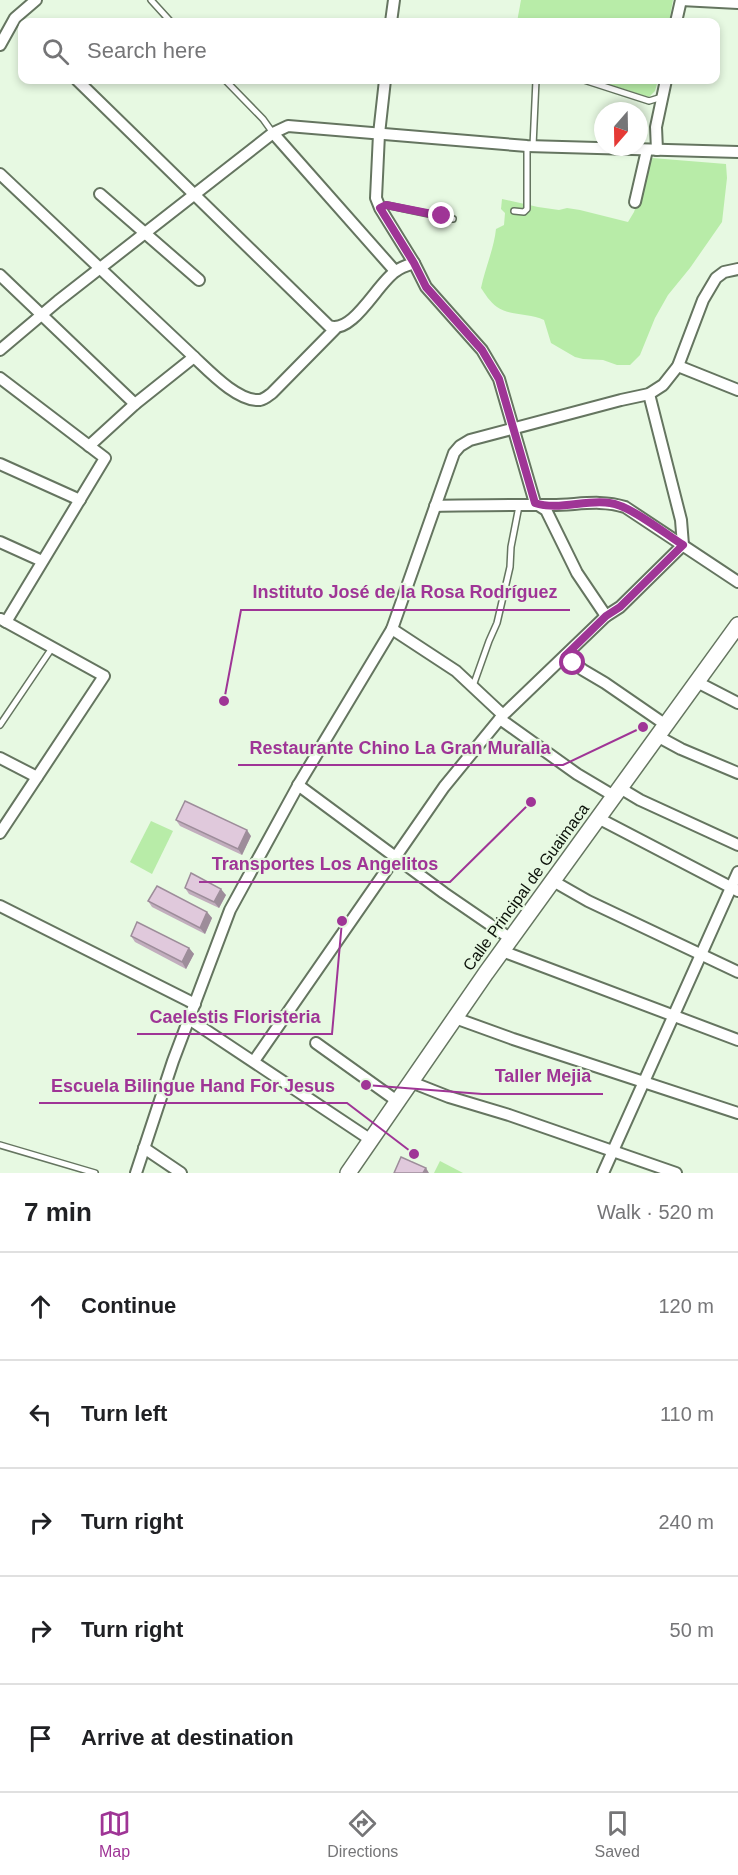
<!DOCTYPE html>
<meta charset="utf-8">
<style>
:root{--surface:#fff;--page:#f6f6f6;--text:#202124;--muted:#757577;--line:#e0e0e0;--accent:#9f3596}
body{margin:0;font-family:Helvetica,sans-serif;background:var(--page);color:var(--text)}
.compass{position:absolute;left:594px;top:102px;width:54px;height:54px;border-radius:50%;background:var(--surface);box-shadow:0 3px 9px #0003;rotate:200deg}
.stop{position:absolute;width:18px;height:18px;margin:-14px;border:4px solid #9f3596;border-radius:50%;background:#fff}
.stop.end{background:#9f3596;border-color:#fff;box-shadow:0 2px 6px #0008}
.list{margin:0;padding:0;list-style:none}
h2{display:flex;justify-content:space-between;align-items:center;height:78px;margin:0;padding:0 24px;font-size:26px}
h2 small{font-size:20px;font-weight:400;color:var(--muted)}
.list li{display:grid;grid-template-columns:39px 1fr auto;gap:18px;align-items:center;box-sizing:border-box;height:108px;padding:0 24px;border-top:2px solid var(--line)}
.list b{display:block;font-size:22px;white-space:nowrap}
.list em{font-size:20px;font-style:normal;color:var(--muted)}
.icon{flex:none;width:33px;height:33px;fill:none;stroke:currentColor;stroke-width:2;stroke-linecap:round;stroke-linejoin:round}
.map{position:relative;flex:none;width:738px;height:1173px;overflow:hidden}
.search{position:absolute;background:var(--surface);box-shadow:0 3px 9px #0003;left:18px;right:18px;top:18px;height:66px;display:flex;align-items:center;gap:15px;box-sizing:border-box;padding:0 21px;border-radius:12px;color:var(--muted);font-size:22px}
.sheet{height:618px;background:var(--surface)}
nav{display:flex;justify-content:space-around;align-items:center;box-sizing:border-box;height:84px;border-top:2px solid var(--line);background:var(--surface);font-size:16px;color:var(--muted)}
nav a{display:grid;justify-items:center;gap:3px}
nav .on{color:var(--accent)}
.map>svg:first-child{display:block}
.green{fill:#b8eca8}
.lines{fill:none;stroke-linecap:round;stroke-linejoin:round}
.lane-casing{stroke:#657560;stroke-width:8}
.street-casing{stroke:#657560;stroke-width:14}
.secondary-casing{stroke:#657560;stroke-width:18}
.lane{stroke:#fff;stroke-width:5}
.street{stroke:#fff;stroke-width:10}
.secondary{stroke:#fff;stroke-width:15}
.wall{fill:#c1adbd}
.shaded-wall{fill:#9d8d9a}
.building{fill:#e0c9dc;stroke:#9d8d9a;stroke-width:1.5}
.route{stroke:#9f3596;stroke-width:8}
.labels{text-anchor:middle;dominant-baseline:central;stroke-width:4.5;stroke-linejoin:round;paint-order:stroke}
.street-label{font-size:16px;fill:#0c120a;stroke:#e7f9e2}
.leader{fill:none;stroke:#9f3596;stroke-width:2}
.callout-dot{fill:#9f3596;stroke:#e7f9e2;stroke-width:2}
.callout-label{font-size:18px;text-anchor:middle;font-weight:bold;fill:#9f3596;stroke:#e7f9e2;stroke-width:4.5;stroke-linejoin:round;paint-order:stroke}
</style>
<div class="map">
<svg width="738" height="1173" viewBox="0 0 738 1173">
<rect width="100%" height="100%" fill="#e7f9e2"/>
<g class="green">
<polygon points="521,0 673,0 669,22 517,22"/>
<polygon points="595,80 658,80 655,91 649,97"/>
<path d="M652,158l74,6 1,14 -5,44 -32,46 -22,27 -13,23 -15,37 -10,10h-13l-14,-5 -20,-1 -8,-2 -24,-14 -7,-23c-14,-7 -35,-4 -47,-13 -7,-5 -12,-13 -16,-19 4,-20 13,-39 15,-59l8,-4 1,-12 -4,-4 1,-10 36,8 21,3 8,-2 13,2 48,12 6,-10z"/>
<polygon points="151,821 173,831 152,874 130,862"/>
<polygon points="440,1161 463,1173 434,1173"/>
</g>
<g class="lines">
<defs>
<g id="lane">
<polyline points="151,0 171,22"/>
<polyline points="225,80 263,119 273,133"/>
<polyline points="584,80 649,101 662,97"/>
<polyline points="533,146 536,80"/>
<polyline points="380,208 386,205 453,219"/>
<polyline points="514,211 524,212 527,209 527,146"/>
<polyline points="473,686 489,641 497,623 510,567 511,547 519,506"/>
<polyline points="0,725 52,648"/>
<polyline points="0,1145 95,1173"/>
</g>
<g id="street">
<polyline points="681,0 738,3"/>
<polyline points="391,22 394,0"/>
<polyline points="676,22 681,0"/>
<polyline points="0,45 15,18 36,0"/>
<path d="M77,80l252,246c24,9 49,-44 67,-55 5,-4 12,-6 18,-8"/>
<polyline points="385,80 379,134 376,198 380,208 414,263 426,287 482,350 499,379 535,503 546,510 577,573 606,616"/>
<polyline points="273,133 395,271"/>
<polyline points="657,150 656,127 666,80"/>
<polyline points="0,174 194,357 135,404 89,446"/>
<polyline points="100,194 199,280"/>
<polyline points="635,202 647,150"/>
<polyline points="0,275 135,404"/>
<polyline points="0,350 58,301 273,133 288,126 527,146 738,152"/>
<path d="M194,357c15,14 44,45 66,43 5,-1 8,-4 12,-7l63,-64"/>
<polyline points="678,366 738,390"/>
<polyline points="0,378 105,458 6,622"/>
<polyline points="0,464 80,500"/>
<path d="M435,506c39,-1 78,-1 117,-1 25,0 48,-6 73,2l113,75"/>
<polyline points="0,542 42,561"/>
<polyline points="392,629 456,671 503,715"/>
<polyline points="565,656 583,670 605,683 666,725"/>
<polyline points="697,682 738,703"/>
<polyline points="500,719 577,774 614,796"/>
<polyline points="657,736 681,749 738,773"/>
<polyline points="0,758 37,777"/>
<polyline points="298,785 444,893 511,939"/>
<polyline points="620,788 640,800 738,845"/>
<polyline points="598,818 738,891"/>
<polyline points="0,833 104,676 1,619"/>
<polyline points="553,881 588,901 738,972"/>
<polyline points="0,906 195,1004"/>
<polyline points="502,951 738,1040"/>
<polyline points="455,1018 513,1039 738,1113"/>
<polyline points="189,1019 371,1140"/>
<polyline points="316,1043 397,1101"/>
<polyline points="254,1061 444,787 503,715 606,616 620,607 683,545 681,520 649,394"/>
<polyline points="411,1082 449,1097 509,1115 676,1173"/>
<polyline points="144,1148 181,1173"/>
<polyline points="136,1173 173,1061 230,910 300,782 392,629 454,453 460,446 470,440 621,400 649,394 663,385 678,366 703,300 716,278 724,272 738,269"/>
<polyline points="603,1173 738,872"/>
</g>
<polyline id="secondary" points="348,1173 486,973 738,625"/>
</defs>
<use href="#lane" class="lane-casing"/>
<use href="#street" class="street-casing"/>
<use href="#secondary" class="secondary-casing"/>
<use href="#lane" class="lane"/>
<use href="#street" class="street"/>
<use href="#secondary" class="secondary"/>
</g>
<g class="wall">
<polygon points="176,820 251,836 242,855 180,826"/>
<polygon points="185,888 226,895 219,908 189,894"/>
<polygon points="148,901 207,912 212,918 205,934 152,907"/>
<polygon points="131,936 189,948 194,954 186,969 135,942"/>
</g>
<g class="shaded-wall">
<polygon points="247,830 251,836 242,855 238,849"/>
<polygon points="221,889 226,895 219,908 214,902"/>
<polygon points="207,912 212,918 205,934 200,928"/>
<polygon points="189,948 194,954 186,969 182,962"/>
<polygon points="426,1168 429,1173 423,1173"/>
</g>
<g class="building">
<polygon points="185,801 247,830 238,849 176,820"/>
<polygon points="191,873 221,889 214,902 185,888"/>
<polygon points="157,886 207,912 200,928 148,901"/>
<polygon points="137,922 189,948 182,962 131,936"/>
<polygon points="401,1157 426,1168 423,1173 394,1173"/>
</g>
<g class="lines">
<path class="route" d="M442,216l-56,-11 -6,3 34,55 12,24 56,63 17,29 36,124c23,8 51,-4 75,0 21,3 54,30 73,42l-63,62 -14,9 -41,40 8,7"/>
</g>
<g class="labels">
<g class="street-label">
<text transform="translate(526 887) rotate(-54)">Calle Principal de Guaimaca</text>
</g>
</g>
<path class="leader" d="M224 701L241 610H570M643 727L563 765H238M531 802L450 882H199M342 921L332 1034H137M366 1085L482 1094H603M414 1154L347 1103H39"/>
<g class="callout-dot">
<circle cx="224" cy="701" r="6"/>
<circle cx="643" cy="727" r="6"/>
<circle cx="531" cy="802" r="6"/>
<circle cx="342" cy="921" r="6"/>
<circle cx="366" cy="1085" r="6"/>
<circle cx="414" cy="1154" r="6"/>
</g>
<g class="callout-label">
<text x="405" y="598">Instituto José de la Rosa Rodríguez</text>
<text x="400" y="754">Restaurante Chino La Gran Muralla</text>
<text x="325" y="870">Transportes Los Angelitos</text>
<text x="235" y="1023">Caelestis Floristeria</text>
<text x="543" y="1082">Taller Mejia</text>
<text x="193" y="1092">Escuela Bilingue Hand For Jesus</text>
</g>
</svg>
<svg class="compass" viewBox="-18 -18 36 36"><path d="M0-13l5 13h-10z" fill="#e53935"/><path d="M0 13l5-13h-10z" fill="#757577"/></svg>
<div class="stop" style="left:573px;top:663px"></div>
<div class="stop end" style="left:442px;top:216px"></div>
<div class="search"><svg class="icon" aria-label="search" viewBox="0 0 24 24"><circle cx="10" cy="10" r="6"/><path d="M15 15l6 6"/></svg>Search here</div>
</div>
<section class="sheet">
<h2>7 min<small>Walk · 520 m</small></h2>
<ul class="list">
<li><svg class="icon" aria-label="ahead" viewBox="0 0 24 24"><path d="M12 20V5M6 11l6-6 6 6"/></svg><div><b>Continue</b></div><em>120 m</em></li>
<li><svg class="icon" aria-label="left" viewBox="0 0 24 24"><path d="M17 20v-9H6M10 6l-5 5 5 5"/></svg><div><b>Turn left</b></div><em>110 m</em></li>
<li><svg class="icon" aria-label="right" viewBox="0 0 24 24"><path d="M7 20v-9h11M14 6l5 5-5 5"/></svg><div><b>Turn right</b></div><em>240 m</em></li>
<li><svg class="icon" aria-label="right" viewBox="0 0 24 24"><path d="M7 20v-9h11M14 6l5 5-5 5"/></svg><div><b>Turn right</b></div><em>50 m</em></li>
<li><svg class="icon" aria-label="arrive" viewBox="0 0 24 24"><path d="M6 21V4h12l-3 4 3 4H6"/></svg><div><b>Arrive at destination</b></div></li>
</ul>
</section>
<nav>
<a class="on"><svg class="icon" aria-label="map" viewBox="0 0 24 24"><path d="M3 6l6-2 6 2 6-2v14l-6 2-6-2-6 2zM9 4v14M15 6v14"/></svg>Map</a>
<a><svg class="icon" aria-label="directions" viewBox="0 0 24 24"><path d="M12 3l9 9-9 9-9-9zM9 14v-3h6M13 9l2 2-2 2"/></svg>Directions</a>
<a><svg class="icon" aria-label="saved" viewBox="0 0 24 24"><path d="M7 4h10v16l-5-4-5 4z"/></svg>Saved</a>
</nav>
